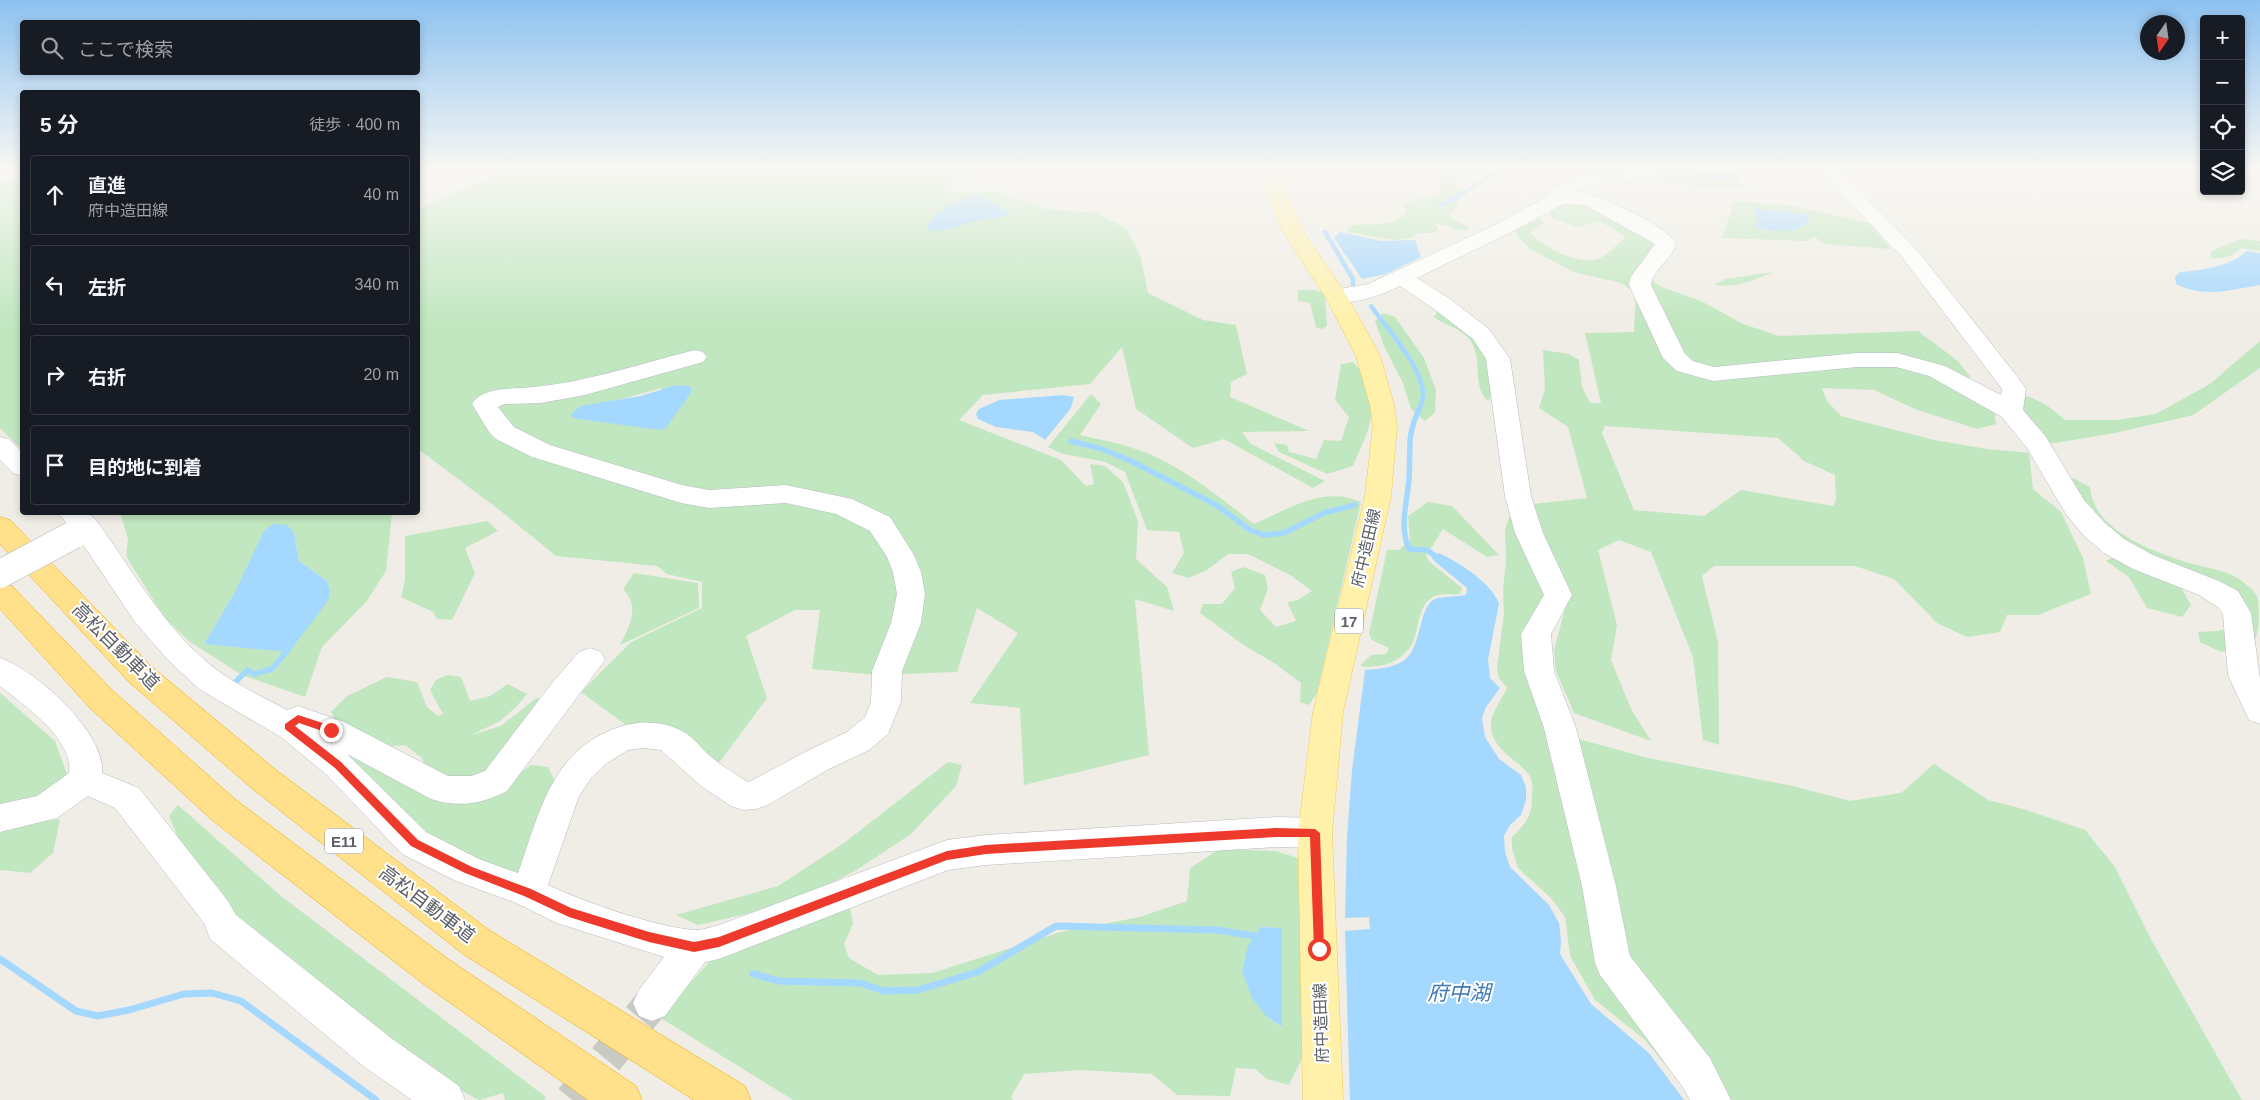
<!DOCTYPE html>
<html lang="ja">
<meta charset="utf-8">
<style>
:root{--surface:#171b24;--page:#242831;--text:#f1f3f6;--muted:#9ea1a6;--line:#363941}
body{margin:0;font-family:Arial,"Noto Sans JP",sans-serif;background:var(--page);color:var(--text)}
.controls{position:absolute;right:15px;top:15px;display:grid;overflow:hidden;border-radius:5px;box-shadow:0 2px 8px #0003}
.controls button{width:45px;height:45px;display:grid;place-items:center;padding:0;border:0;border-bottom:1px solid var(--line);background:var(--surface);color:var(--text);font:25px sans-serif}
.compass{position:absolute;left:2140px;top:15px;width:45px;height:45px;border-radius:50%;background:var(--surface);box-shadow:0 2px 8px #0003;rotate:193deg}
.stop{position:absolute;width:15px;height:15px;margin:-11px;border:4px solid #ee3a2c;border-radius:50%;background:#fff}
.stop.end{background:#ee3a2c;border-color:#fff;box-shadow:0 1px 5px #0008}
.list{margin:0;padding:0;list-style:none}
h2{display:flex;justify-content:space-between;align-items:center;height:65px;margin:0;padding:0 20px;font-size:21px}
h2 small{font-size:16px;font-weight:400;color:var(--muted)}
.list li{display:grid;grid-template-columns:32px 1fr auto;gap:15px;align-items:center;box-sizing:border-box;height:80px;margin:0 10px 10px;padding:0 10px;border:1px solid var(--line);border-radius:5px}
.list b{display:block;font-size:19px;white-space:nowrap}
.list p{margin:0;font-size:16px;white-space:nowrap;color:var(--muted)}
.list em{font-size:16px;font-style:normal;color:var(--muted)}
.icon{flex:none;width:28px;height:28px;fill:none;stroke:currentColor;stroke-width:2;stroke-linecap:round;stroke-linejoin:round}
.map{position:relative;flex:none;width:2260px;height:1100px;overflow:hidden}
.search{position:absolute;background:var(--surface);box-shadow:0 2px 8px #0003;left:20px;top:20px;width:400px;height:55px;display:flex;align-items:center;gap:12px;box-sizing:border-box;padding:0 18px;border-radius:5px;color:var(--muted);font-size:19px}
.panel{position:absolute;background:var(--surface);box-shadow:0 2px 8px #0003;left:20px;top:90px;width:400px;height:425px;border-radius:5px}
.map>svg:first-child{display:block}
.green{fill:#c1e7c0;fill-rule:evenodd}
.water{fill:#a5d8ff}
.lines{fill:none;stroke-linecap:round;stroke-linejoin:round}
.stream-far2{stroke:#a5d8ff;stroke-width:4.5}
.stream-far1{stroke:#a5d8ff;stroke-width:5.5}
.stream{stroke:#a5d8ff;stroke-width:7}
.minor-tunnel{stroke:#cacac5;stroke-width:35;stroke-dasharray:35 18;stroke-linecap:butt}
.minor-casing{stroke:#b7babf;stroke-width:1}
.major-casing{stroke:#f5c858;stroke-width:1}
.highway-casing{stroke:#f4a600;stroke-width:1}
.minor{fill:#fff;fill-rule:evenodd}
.major{fill:#fff1aa;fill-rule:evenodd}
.highway{fill:#ffe18c;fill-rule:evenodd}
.minor-bridge-casing{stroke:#b7babf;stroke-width:29;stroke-linecap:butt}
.minor-bridge{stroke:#fff;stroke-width:28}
.route{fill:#ee3a2c}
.labels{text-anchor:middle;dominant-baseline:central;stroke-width:4;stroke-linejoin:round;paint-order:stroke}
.shield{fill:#fff;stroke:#8d9094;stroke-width:1}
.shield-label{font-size:15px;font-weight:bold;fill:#5c6066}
.street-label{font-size:16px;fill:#5c6066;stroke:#fff}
.near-street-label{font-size:19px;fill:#5c6066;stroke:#fff}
.near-water-label{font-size:21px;font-style:italic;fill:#3e78b5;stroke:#fff}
</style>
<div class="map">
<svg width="2260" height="1100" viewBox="0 0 2260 1100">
<rect width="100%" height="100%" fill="#efede5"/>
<g class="green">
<path d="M506,171h463l2,1 -28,17 1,4 51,-2 52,18 49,4 31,16 14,29 7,35 55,27 33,5 11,49 -16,8 -1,15 79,34 -67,1 9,12 74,37 -12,7 -89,-49 -31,9 -57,-39 -14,-62 -32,37 -107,11 -24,25 102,40 25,26 8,-2 -4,-20 15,2 18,16 15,39 -2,38 31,28 7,24 -39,-12 14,156 -125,30 -4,-77 -50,-5 48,-70 -41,-25 -20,64 -80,3 -65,-6 8,-59h-25l-49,26 21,62 -51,69 -86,-39 -49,-36 50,-50 71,-34v-26l-35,-8 -10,-8 -101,-10 -54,-44 -84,-63v-240zM662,388l-2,42 -46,-29z"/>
<path d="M1445,171h17l-7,7 -1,6 6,8 -3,14 -9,10 17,9 4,5c-13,3 -21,-7 -34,-6l4,6 -7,3h-13l-7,5 -20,2 -44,-8 1,-6c24,-5 39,5 58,-14l-4,-6 5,-5 29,-5 4,-4v-10l9,-10z"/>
<path d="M1659,171h29l3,5 6,3 44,4 6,5c-17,5 -88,-6 -107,-12z"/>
<polygon points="22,175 22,450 0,428 0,183"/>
<path d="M1734,201l53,4 82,18 22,26 -67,-5 -10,-8 -6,5 -86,-3zM1758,222l47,3c-12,8 -37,7 -51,2l-1,-3z"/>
<path d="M1568,202l21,1 70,42 -19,25 19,16 42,15 42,23 36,12 139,-5 40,30 12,15 -3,18 27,15 2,15 -19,5 -62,-20 -41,-19 -52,-2 5,13 14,15 93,24 53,9 42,4 4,36 28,23 22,46 8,36 -53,21h-31l-7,17 -33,5 -30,-14 -43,-44 -39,-13h-141l-12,10 16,66 1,103 -16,-5 -10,-83 -42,-105 -32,-12 -21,10 19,75 -6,35 20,49 20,32 -77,-28 -18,-42 -2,-21 16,-60 -28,-45 -8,-41 53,-6 -19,-71 -29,-19 6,-19 -2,-39 26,4 10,6 3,27 8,16h11l-16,-70 49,-1 2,-39 -15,-10 -47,-11 -44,-23 -13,-13 -3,-7 25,-12 5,6 -14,10c15,15 47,32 68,26 7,-2 22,-17 28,-22l-27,-16 -23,6 -25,-9 -1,-7zM1605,426l173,12 26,23 31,14 1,25 -3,6 -92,-16 -37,26 -70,-6 -32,-77z"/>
<path d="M2241,239l19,2v10l-19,-3c-7,8 -20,12 -30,10v-7z"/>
<path d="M1773,272c-20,9 -37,16 -59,13l12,-6z"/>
<polygon points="1298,290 1314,290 1325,293 1327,326 1322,329 1316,327 1310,303 1298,301"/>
<path d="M1437,312c10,1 15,6 23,13 30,24 30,36 34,73l-7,2c-17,-16 -1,-49 -22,-65 -9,-8 -22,-11 -31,-18z"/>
<polygon points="1383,313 1395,317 1424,358 1436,390 1435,412 1425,421 1411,409 1403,383 1384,346 1375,321"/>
<path d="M2260,341v27l-67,47 -78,18 -66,11 -27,-28 -1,-21c17,3 31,13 44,25h51l40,-6 54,-30z"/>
<path d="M1353,362c14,14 22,40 17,60 -3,15 -12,30 -17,44l-26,8 -48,-22 -5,-9 13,2 2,7 27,7 8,-19 17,1 8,-24 -14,-17 6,-36z"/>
<path d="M1091,394l10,10 -21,31c26,6 54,11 78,23 35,17 65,42 96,66 35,-15 69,-39 107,-22l-44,191 -8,12 -9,-3 1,-19 -27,-20 -29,-17 -45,-33 3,-9h19l13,-16 -4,-16 12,-5 22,8 3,14 -8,21 16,17 20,-6 -9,-19 11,-2 14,-9 -22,-16 -42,-21h-20l-21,16 -19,8 -16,-5 12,-20 -5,-21 -32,-2 -22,-58 -20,-10 -45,-9 -12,-6z"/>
<path d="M2073,478l17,9c3,41 55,61 89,73 18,6 38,8 55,16 6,3 20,14 23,20 3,11 3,39 -4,47 -7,6 -23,7 -32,9l-21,-10 -2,-10 19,-1 32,-7 -7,-21 -63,-19 12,21 -9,12 -35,-9 -18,-31 -23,-16 8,-4 6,-14 -51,-58z"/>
<path d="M1428,502l24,4 47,49 -12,2 -44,-28 -17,27 5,7 31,25 -2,6c-7,1 -20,-1 -27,3 -16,9 -13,30 -20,45 -10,20 -32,27 -53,24l11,-11 15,-1 3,-6 -17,-8 -3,-6 18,-84h12l11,-10 -2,-24z"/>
<path d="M1512,511l37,85 -22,36 78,334 87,131 -48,-58 -49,-39 -25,-44 -5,-39 -14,-19 -33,-30 -6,-19v-12c12,-11 21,-22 20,-40 0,-5 1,-10 0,-15 -4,-20 -43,-29 -41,-59 0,-8 12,-27 16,-35l-8,-10 -2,-10 7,-55 -1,-24 3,-27 -1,-33z"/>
<path d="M115,513h277l-6,58 -20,31 -44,45 -17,50 -63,-22 -52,-33 -26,-25 -38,-61 2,-17 -7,-23zM294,533l5,28 28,20 -123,63 31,-52z"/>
<polygon points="487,521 498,531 465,548 475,573 452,620 437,619 433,612 401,597 405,580 405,536"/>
<path d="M634,573l64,10 1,25 -79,37c9,-19 21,-37 3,-56z"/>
<polygon points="447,675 461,677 470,701 490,696 508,684 527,694 516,707 500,721 471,735 501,726 536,698 547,700 500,769 457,786 429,774 422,758 405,745 384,747 339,724 331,712 347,696 387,677 417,682 427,707 438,716 443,714 430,690 436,680"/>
<polygon points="0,693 55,741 70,782 43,801 0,808"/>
<polygon points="312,732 419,789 503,786 531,765 548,767 557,786 529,875 507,876 414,831"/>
<polygon points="1571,737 1648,758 1793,786 1850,801 1901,793 1934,764 1988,800 2023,809 2085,830 2115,867 2153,943 2242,1100 1727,1100 1624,963"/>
<polygon points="948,762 962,765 956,786 911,834 855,871 786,905 698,925 676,915 778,886 844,843"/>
<polygon points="178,805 281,896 546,1097 544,1100 505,1100 503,1093 479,1100 451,1085 375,1030 229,910 180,842 169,816"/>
<polygon points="60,819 53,853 30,873 0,870 0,828"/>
<path d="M1220,849l55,2 23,7 9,190 -18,37 -22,-6 -12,-10 -19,-1 -6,28 -53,-1 -25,-21 -71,-4 -57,4 -13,23 2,3h-220l-134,-83 54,-59 137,-50 3,16 -9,20 5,14 29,17 54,-2 129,-41 79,-15 47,-16 3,-33zM1261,927l21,1 -1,99 -15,-11z"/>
</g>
<g class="water">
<polygon points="1690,171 1736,171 1739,181 1698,178 1692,175"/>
<path d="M977,193l33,20 -7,4 -24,3 -36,11 -16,-1c0,-16 36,-32 50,-37z"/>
<path d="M1754,208l57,7c-2,3 -4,8 -6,10 -9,9 -40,6 -51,2l-1,-3 5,-2z"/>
<polygon points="1340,232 1381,241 1415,240 1421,257 1386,274 1362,279 1334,238"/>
<path d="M2246,251l14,2v32c-30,5 -56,13 -84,-1l-1,-7 5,-5c18,-1 54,-6 66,-21z"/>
<polygon points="676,385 690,386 692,391 666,428 660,430 579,419 573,418 571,415 579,407 585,405 641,396"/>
<polygon points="1063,395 1074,397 1071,408 1045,440 1033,432 996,427 978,419 976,414 979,409 999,400"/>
<polygon points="273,524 287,525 294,533 299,561 327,581 330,590 328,601 289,652 204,644 235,592 264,531"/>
<path d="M1439,553c21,10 50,28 60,50l-11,57 2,18 10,10 -14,19 -4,11 3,19 14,22 22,16 5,12v13l-5,15 -11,10 -6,11 1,16 5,15 39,38 10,18 2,18 -1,13 31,50 58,49 35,47h-334l-5,-169 25,-2 -1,-12 -24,1 2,-81 5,-67 13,-100c13,-1 27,-2 38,-9 20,-13 14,-53 32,-62 8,-3 22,-2 31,-4l1,-7 -34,-28 -1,-4z"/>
<polygon points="1261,927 1282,928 1282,1027 1266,1016 1252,998 1242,971 1248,946"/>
</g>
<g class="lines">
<g class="stream-far2">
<path d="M1441,205c21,-9 38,-23 57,-35"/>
<polyline points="1325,232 1353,279 1353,284"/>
<path d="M1371,306c15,22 51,60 52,87 0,6 -2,13 -5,18"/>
</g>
<g class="stream-far1">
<path d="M1419,410c-13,25 -8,43 -10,69 -2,25 -10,47 0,70l18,1 11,8"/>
<polyline points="1071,441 1102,449 1131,461 1218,506 1250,530 1264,535 1284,533 1324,513 1355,505"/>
<polyline points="233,684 248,670 254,674 272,669 290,647"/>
</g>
<g class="stream">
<polyline points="0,959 76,1011 98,1016 129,1010 184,994 212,993 241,1001 376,1100"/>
<polyline points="753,974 779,981 860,983 884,991 918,990 978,972 1056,926 1217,930 1261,937"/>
</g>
<polyline class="minor-tunnel" points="572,1100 652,1003"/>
<defs>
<g id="minor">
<path d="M1661,170c-9,14 -46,10 -61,13 -8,1 -16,5 -23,8 24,5 86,32 99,52 -3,16 -23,25 -25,42l34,69 8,7 21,6 143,-14h40l48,13 56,29 1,-6 -3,-4 -97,-128 -82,-87h20l76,79 100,126 10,14 -3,21 23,27 38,63 20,22 20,17 29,16 66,26 19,10 13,22 9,66v45l-11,-4 -21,-45 -5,-61 -5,-7 -19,-12 -66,-26 -29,-16 -20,-17 -18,-22 -39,-66 -25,-31 -73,-41 -33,-9h-39l-144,14 -36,-10 -14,-13 -34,-73 1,-7 25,-34 -70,-39 -21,-1 -55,29 -92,45 33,21 39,30 21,30 21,137 12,37 29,62 -21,39 3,37 22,57 40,158 14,70 80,102 21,42h-41l-8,-14 -82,-111 -5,-12 -13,-77 -38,-158 -20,-57 -3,-37 23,-39 -29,-62 -10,-37 -19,-137 -13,-20 -39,-30 -34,-23c-20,10 -49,20 -72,15l-3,-5 3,-5 40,-7 127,-59 55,-30 3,-7c39,-20 66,-18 108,-18z"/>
<path d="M695,350l8,2 4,5 -4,5 -118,33 -44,8 -37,1 -6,3 16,20 36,18 132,40 27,5 77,-5 66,14 38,18 24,38 7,17 4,22 -4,29 -19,48 -1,31 -13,32 -19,16 -42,20 -59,35 -12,4 -13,1 -12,-4 -30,-20 -40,-36 -18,-2 -15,2 -21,13 -16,15 -12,18 -31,89c39,18 102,40 144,45 9,1 19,-3 27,-5l228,-85 39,-5 291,-18 38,1 12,5 5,10 -5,10 -12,5 -38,-1 -291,18 -38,5 -229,89 -14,3 -40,54 -13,5 -13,-5 -6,-13 6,-13 25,-33 -107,-34 -41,-20 -60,-22 -54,-27 -75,-79 -46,-38 -82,-48 -31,-29 -33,-38 -59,-88 -19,-22h30l9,8c38,52 71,114 125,153 20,14 44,25 66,37l11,-4 44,15 106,55h23l14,-5 67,-88 27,-31 11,-4 11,4 4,8 -98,131c-25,13 -48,17 -76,8l-84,-45 79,78 53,27 39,14c22,-61 33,-123 101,-146 21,-7 44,-6 63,4 11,5 19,17 28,25 12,10 25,18 38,26l3,-1 54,-29 42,-20 18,-15 6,-15 1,-31 19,-48 6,-29 -4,-22 -6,-15 -17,-26 -34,-17 -50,-11 -77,5 -28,-5 -149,-46 -36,-18 -7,-7 -17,-28c10,-15 32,-15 48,-16 60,-3 117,-24 175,-38z"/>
<polygon points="0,437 9,439 22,452 22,476 13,473 0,460"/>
<path d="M0,658c35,11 106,75 102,115l37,15 89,113 8,14 155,123 68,48 6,14h-53l-49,-34 -153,-127 -6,-16 -89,-115 -27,-12 -31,22 -57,14v-28l37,-8 32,-23c5,-34 -45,-68 -69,-87z"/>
</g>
<polygon id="major" points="1261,170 1281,170 1286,191 1303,232 1347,296 1380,356 1394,405 1397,426 1391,496 1343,712 1332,833 1343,1100 1303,1100 1298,833 1313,712 1365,496 1373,426 1370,405 1356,356 1325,296 1283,232 1266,191"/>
<g id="highway">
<polygon points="0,517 10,520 152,667 276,770 489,930 745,1086 751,1100 694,1100 463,954 254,790 130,683 0,544"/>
<polygon points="0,580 10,584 112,690 236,800 448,959 636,1086 642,1100 588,1100 422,983 212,820 90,708 0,609"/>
</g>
</defs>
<use href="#minor" class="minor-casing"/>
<use href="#major" class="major-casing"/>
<use href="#highway" class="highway-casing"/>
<use href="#minor" class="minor"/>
<use href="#major" class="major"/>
<use href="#highway" class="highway"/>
<defs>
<polyline id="minor-bridge" points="0,574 73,535"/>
</defs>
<use href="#minor-bridge" class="minor-bridge-casing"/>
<use href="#minor-bridge" class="minor-bridge"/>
</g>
<linearGradient id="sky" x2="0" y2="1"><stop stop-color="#8dc2f1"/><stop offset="0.52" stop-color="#f8f7f3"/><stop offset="1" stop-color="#f8f7f3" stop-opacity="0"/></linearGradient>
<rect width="2260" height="324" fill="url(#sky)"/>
<polygon class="route" points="298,715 335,727 336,730 331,734 299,723 295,726 341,762 418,840 472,867 531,889 571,908 649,932 694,942 719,937 947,851 986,845 1276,828 1315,829 1320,833 1324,949 1319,954 1314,949 1310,837 1276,837 986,854 947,860 719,947 694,952 649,942 569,917 524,896 465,873 411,846 335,768 285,729 285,724"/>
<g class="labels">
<g class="shield">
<rect x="1335" y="608.5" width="28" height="25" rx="4"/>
<rect x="325" y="828.5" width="38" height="25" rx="4"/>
</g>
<g class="shield-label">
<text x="1349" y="621">17</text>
<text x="344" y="841">E11</text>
</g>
<g class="street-label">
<text transform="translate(1366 548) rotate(-77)">府中造田線</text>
<text transform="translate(1321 1023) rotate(-92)">府中造田線</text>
</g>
<g class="near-street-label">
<text transform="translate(116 646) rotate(45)">高松自動車道</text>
<text transform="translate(427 904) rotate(37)">高松自動車道</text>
</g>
<g class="near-water-label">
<text x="1459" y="992">府中湖</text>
</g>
</g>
</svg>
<div class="controls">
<button>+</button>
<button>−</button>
<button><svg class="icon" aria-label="locate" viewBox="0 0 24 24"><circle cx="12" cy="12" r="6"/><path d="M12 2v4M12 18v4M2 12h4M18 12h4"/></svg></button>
<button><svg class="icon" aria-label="layers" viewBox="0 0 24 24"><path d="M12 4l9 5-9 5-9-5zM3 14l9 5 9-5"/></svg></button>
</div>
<svg class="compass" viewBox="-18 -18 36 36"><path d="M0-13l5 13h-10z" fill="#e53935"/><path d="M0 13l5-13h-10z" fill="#9ea1a6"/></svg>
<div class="stop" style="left:1319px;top:949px"></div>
<div class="stop end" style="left:331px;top:730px"></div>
<div class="search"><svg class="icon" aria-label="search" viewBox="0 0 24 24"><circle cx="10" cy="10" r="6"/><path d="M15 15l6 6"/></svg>ここで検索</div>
<section class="panel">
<h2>5 分<small>徒歩 · 400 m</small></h2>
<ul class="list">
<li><svg class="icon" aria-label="ahead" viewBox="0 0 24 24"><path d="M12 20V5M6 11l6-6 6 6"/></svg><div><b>直進</b><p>府中造田線</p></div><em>40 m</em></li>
<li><svg class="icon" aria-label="left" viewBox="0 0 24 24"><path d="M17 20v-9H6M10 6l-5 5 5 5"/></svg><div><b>左折</b></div><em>340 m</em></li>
<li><svg class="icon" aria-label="right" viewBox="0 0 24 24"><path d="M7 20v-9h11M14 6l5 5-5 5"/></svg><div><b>右折</b></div><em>20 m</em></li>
<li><svg class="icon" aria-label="arrive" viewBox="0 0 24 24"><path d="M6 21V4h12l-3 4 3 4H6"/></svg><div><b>目的地に到着</b></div></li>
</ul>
</section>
</div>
